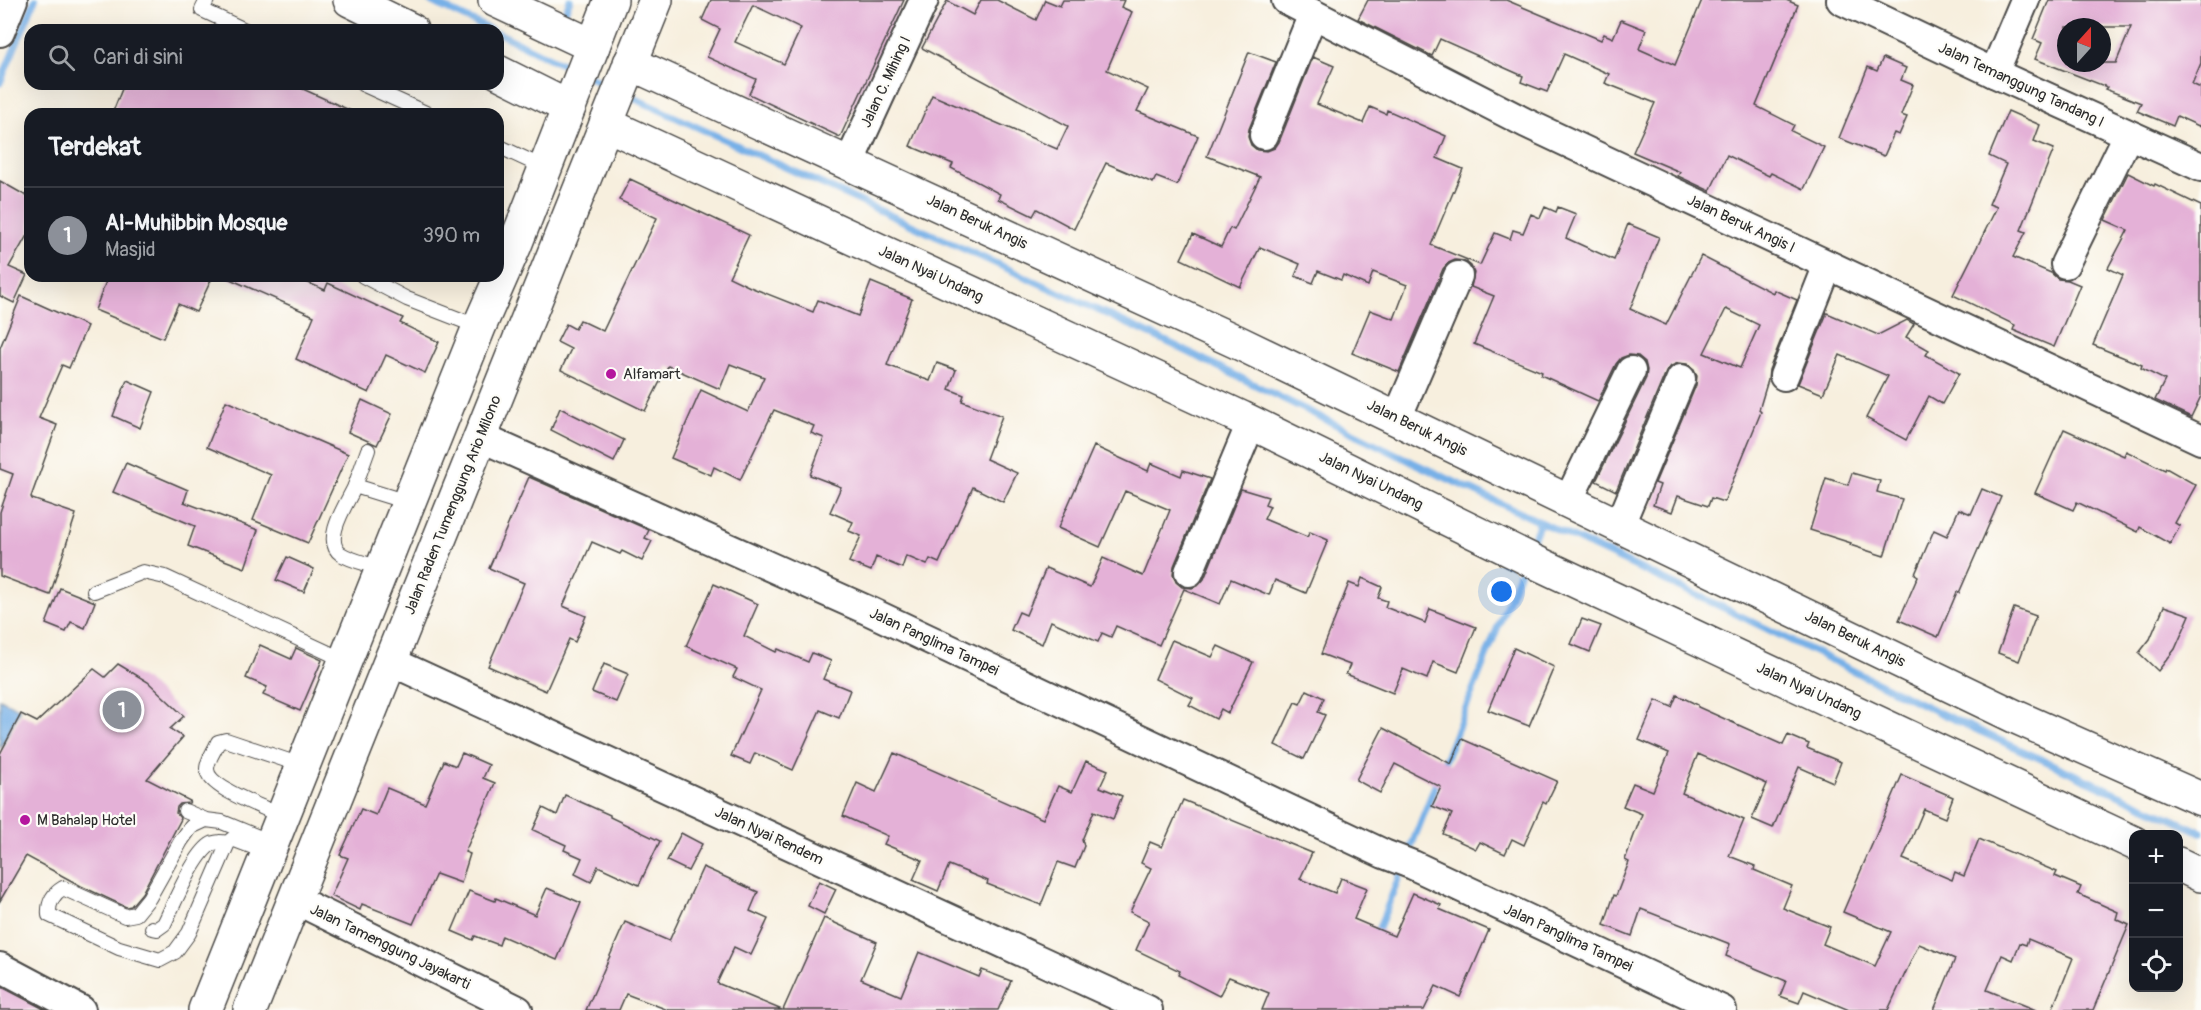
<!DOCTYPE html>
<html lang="id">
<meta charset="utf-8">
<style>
:root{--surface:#171b24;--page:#20242c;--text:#f1f3f6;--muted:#9ea1a6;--line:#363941;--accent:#8c9099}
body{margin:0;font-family:Pangolin,sans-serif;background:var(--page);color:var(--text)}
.controls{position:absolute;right:18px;bottom:18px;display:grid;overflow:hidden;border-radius:12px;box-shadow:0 6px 24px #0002}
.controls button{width:54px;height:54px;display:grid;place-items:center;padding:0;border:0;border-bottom:2px solid var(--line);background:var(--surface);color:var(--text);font:30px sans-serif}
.compass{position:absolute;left:2057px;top:18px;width:54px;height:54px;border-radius:50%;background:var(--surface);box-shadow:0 6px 24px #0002;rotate:21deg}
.you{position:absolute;left:1502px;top:592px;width:21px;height:21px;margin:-15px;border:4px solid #fff;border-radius:50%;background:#1a73e8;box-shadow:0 0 0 9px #1a73e833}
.badge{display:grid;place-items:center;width:39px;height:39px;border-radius:50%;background:var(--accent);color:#fff;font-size:20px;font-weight:700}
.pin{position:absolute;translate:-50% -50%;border:3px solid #fff;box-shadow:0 2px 6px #0006}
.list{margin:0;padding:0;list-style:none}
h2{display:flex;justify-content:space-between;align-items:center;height:78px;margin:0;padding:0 24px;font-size:26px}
h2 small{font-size:20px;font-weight:400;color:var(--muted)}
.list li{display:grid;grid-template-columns:39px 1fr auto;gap:18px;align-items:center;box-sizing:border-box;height:96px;padding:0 24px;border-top:2px solid var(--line)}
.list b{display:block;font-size:22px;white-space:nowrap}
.list p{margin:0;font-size:20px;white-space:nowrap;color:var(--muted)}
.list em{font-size:20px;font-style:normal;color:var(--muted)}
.icon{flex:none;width:33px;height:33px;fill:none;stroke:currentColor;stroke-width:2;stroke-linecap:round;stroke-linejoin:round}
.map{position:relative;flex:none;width:2201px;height:1010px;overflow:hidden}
.search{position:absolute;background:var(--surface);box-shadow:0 6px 24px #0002;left:24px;top:24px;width:480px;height:66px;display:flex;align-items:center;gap:15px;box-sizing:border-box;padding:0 21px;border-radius:18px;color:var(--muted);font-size:22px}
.panel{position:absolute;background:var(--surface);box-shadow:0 6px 24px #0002;left:24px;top:108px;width:480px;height:174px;border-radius:18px}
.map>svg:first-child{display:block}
.water{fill:#77b0e7;stroke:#516e89;stroke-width:1.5}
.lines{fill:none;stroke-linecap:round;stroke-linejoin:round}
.stream{stroke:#77b0e7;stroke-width:7}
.building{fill:#e4b1d7;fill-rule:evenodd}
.service-casing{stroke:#4a4846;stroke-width:16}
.minor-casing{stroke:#4a4846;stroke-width:32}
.tertiary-casing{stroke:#4a4846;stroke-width:36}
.trunk-casing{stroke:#4a4846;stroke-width:36}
.service{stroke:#fff;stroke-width:14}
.minor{stroke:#fff;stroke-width:28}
.tertiary{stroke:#fff;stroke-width:33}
.trunk{stroke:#fff;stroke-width:33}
.poi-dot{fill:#b5179e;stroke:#fdfcf7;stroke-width:2}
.labels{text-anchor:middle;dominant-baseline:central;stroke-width:4.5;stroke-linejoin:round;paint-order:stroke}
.street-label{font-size:15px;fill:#2b2b2b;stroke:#fdfcf7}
.poi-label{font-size:15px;fill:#2b2b2b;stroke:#fdfcf7;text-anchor:start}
</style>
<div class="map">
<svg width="2201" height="1010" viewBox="0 0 2201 1010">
<rect width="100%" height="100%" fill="#fdfcf7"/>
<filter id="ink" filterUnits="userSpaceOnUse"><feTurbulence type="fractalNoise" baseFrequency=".0167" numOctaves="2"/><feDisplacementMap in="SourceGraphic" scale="12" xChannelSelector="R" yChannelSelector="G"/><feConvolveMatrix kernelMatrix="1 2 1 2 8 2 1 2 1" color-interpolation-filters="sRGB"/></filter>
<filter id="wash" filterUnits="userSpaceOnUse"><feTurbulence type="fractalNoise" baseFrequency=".008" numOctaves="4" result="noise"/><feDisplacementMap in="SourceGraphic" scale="24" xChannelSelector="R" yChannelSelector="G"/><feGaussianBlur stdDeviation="1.35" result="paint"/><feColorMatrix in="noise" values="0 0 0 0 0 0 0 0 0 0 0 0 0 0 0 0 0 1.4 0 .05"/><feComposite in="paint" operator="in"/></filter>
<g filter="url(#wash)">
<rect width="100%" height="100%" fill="#f7efde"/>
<polygon class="water" points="0,699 20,709 0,749"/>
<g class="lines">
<g class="stream">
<polyline points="428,0 491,30"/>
<polyline points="561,22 570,0"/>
<polyline points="498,33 574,70"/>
<polyline points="590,77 612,88"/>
<polyline points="0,83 35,0"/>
<polyline points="627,95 1174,345 1412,462 1726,609 1940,713 2201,832"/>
<polyline points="1529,550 1540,522"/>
<polyline points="1442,768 1522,566"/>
<polyline points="1407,857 1438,778"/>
<polyline points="1375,938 1403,867"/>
</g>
</g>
<g id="blocks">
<g class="building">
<path d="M711,0h193l-64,137 -91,-43 7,-15 -49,-22 13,-28 -18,-9zM753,5l48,23 -17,36 -49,-22z"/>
<polygon points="981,0 997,0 1036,20 1045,0 1060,6 1063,0 1124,0 1121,7 1132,12 1107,70 1148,89 1137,111 1198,136 1177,185 1156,177 1153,183 1106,163 1074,229 1037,209 1033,216 998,199 1000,194 951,168 953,164 910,146 932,95 1057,149 1068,126 922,48 947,1 973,15"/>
<polygon points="1368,0 1506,0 1601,40 1604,34 1613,38 1621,20 1646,30 1639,49 1675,65 1702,0 1786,0 1798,5 1756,106 1794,125 1791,131 1824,147 1804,189 1771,173 1769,176 1727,155 1710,191 1678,176 1680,172 1633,152 1655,103 1605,83 1609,74 1564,54 1547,92 1521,82 1523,76 1440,39 1432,56 1358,19"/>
<path d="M2049,0h152v63l-9,21 9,4v39l-24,-11 -4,10 -36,-15 4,-8 -36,-14 2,-2 -72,-28 7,-16 -9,-4zM2066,27h65l-15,36h-50z"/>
<path d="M1249,52l27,10 -27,67 -1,8 3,8 6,5 10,1 8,-3 4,-6 34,-85 21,9 -17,38 46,19 7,-16 16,7 1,-4 59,26 -9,22 26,11 -32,76 49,20 15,-32 15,6 3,-9 10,3 8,-19 9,4 5,-11 11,5 2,-5 18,7 -10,24 48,22 14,-36 31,13 -29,72 36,16 35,-69 72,37 1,-3 23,10 -28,70 -1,10 -9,30 2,2 -37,90 -13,-4 -3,8 -30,-10 -6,16 -19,-7 7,-20 -5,-2 41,-98 1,-9 -3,-7 -7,-5 -9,-1 -7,3 -5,6 -50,119 -20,-10 50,-103 1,-8 -2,-8 -7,-6 -9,-1 -8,3 -5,6 -18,37 -57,-26 1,-3 -68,-28 20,-48 -23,-9 3,-14 -3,-7 -6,-5 -10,-1 -7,3 -5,6 -44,103 -47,-19 18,-43 24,9 13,-34 -34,-13 -5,14 -25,-11 -2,5 -23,-9 -5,12 -18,-7 5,-12 -40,-17 -20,40 -59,-28 12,-25 28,13 9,-19 4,2 26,-53 -53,-21zM1726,309l33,16 -19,43 -36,-15z"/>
<polygon points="1883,58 1906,68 1901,80 1913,85 1901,115 1907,117 1899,135 1894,133 1884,156 1839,138 1868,67 1877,71"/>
<polygon points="124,84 292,84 358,114 112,114"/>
<polygon points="2008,111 2040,125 2034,141 2054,149 2021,230 2026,232 2013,257 2051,273 2058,279 2068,280 2080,285 2054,347 2013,330 2015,325 1953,295 1997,207 1989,204 2006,164 1989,156"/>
<polygon points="2128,173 2154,186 2155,184 2201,206 2201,396 2191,417 2155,400 2165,380 2141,368 2142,365 2093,345 2123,275 2108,268 2128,230 2105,220"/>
<polygon points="630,179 749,235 729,277 750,287 813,312 818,300 858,316 871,282 912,299 887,365 930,381 937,363 956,370 949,389 964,395 962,401 1002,416 986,459 1017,473 1003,502 973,487 939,563 930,559 927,565 906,556 902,568 876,557 871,571 849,562 861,536 849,531 853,522 830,512 841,487 810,475 824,438 811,433 814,426 774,410 740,480 714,467 711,475 671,458 701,390 748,412 764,377 730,364 720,389 668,366 645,411 561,370 571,349 557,342 566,324 575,329 580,320 603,331 657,218 619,200"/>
<polygon points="0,181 30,198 30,230 9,267 27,275 14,303 0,296"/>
<polygon points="108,276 213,276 196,312 178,304 163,338 95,310"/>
<polygon points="223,276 292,276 325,290 328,283 403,318 400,323 439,342 425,373 386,355 369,393 296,359 314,316"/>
<polygon points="21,296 87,326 69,368 62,365 39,418 57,425 31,497 32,499 76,514 50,595 0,576 0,512 13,474 0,469 0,348"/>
<polygon points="1827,313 1878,335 1907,320 1914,324 1906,337 1929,350 1926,355 1959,373 1942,404 1929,396 1906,440 1866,418 1888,376 1840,355 1823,394 1798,384"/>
<polygon points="127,380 154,392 140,428 113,416"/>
<polygon points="362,400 392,414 377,445 348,432"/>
<polygon points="226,401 348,454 308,543 253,520 271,475 207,447"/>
<polygon points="560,408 624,440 614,462 551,430"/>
<polygon points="2064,429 2124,456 2126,451 2165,470 2166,468 2196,485 2175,523 2180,526 2170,544 2140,527 2138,532 2077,502 2073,510 2035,493"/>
<polygon points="1094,446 1148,471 1151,463 1181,476 1183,470 1210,479 1174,566 1173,574 1176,582 1182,587 1192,588 1199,585 1204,579 1241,489 1268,497 1265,504 1270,506 1264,519 1307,537 1310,532 1328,540 1306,593 1275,580 1269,595 1231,579 1220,604 1184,589 1159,645 1116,626 1111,637 1102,633 1098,642 1051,621 1042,644 1011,630 1019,612 1026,615 1046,568 1090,587 1103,558 1143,576 1170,510 1125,491 1100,547 1058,528"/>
<polygon points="126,463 188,490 184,502 258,530 245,568 188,546 195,526 113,492"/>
<polygon points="1852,473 1880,481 1877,492 1902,499 1884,556 1850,545 1851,543 1810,530 1826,478 1848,485"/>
<polygon points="529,477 649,530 645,538 652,541 642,561 622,551 620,554 592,542 563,606 586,616 575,642 569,639 546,691 488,666 524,583 489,568"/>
<polygon points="1982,489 2001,497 1959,593 1957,592 1938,637 1899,620 1918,576 1915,574 1934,530 1947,536 1959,509 1971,514"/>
<polygon points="287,557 314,569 304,592 276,580"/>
<polygon points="1362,578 1382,587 1378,598 1387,601 1385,607 1425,623 1430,609 1476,627 1458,672 1433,662 1427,679 1403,669 1393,693 1346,674 1350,665 1321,654 1349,583 1359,587"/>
<polygon points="714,584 758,604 744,636 776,652 778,649 808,662 812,653 831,661 823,679 850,690 839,718 820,710 793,770 755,753 750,764 731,756 761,690 733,677 737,669 686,646"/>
<polygon points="60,588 95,602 85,628 71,622 66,632 46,624"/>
<polygon points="2164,606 2190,615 2175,649 2158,671 2139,653 2150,639"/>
<polygon points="2014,608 2036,616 2019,661 1998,653"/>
<polygon points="1582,619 1601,626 1590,652 1571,644"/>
<polygon points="1172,640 1212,657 1218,646 1253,662 1228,713 1221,709 1216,719 1189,705 1193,698 1155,679"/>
<polygon points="260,645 291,659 296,648 322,660 300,711 263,695 267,687 246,678"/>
<polygon points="1514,648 1554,667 1529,726 1488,710"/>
<polygon points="118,664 148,682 184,716 170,729 183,737 147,779 190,801 189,803 180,804 177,807 176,813 181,819 142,893 131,906 126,907 81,886 26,856 0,901 0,754 21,714 37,722 94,669 105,677"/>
<polygon points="604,664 628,674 616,702 592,692"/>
<polygon points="1307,690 1324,698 1318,712 1325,715 1304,759 1275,745 1295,702 1300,704"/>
<polygon points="1677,695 1698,705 1698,707 1783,745 1788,735 1809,744 1807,748 1841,762 1833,782 1799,767 1773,828 1752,819 1767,784 1698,754 1682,793 1744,820 1729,856 1755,866 1754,870 1792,886 1783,908 1830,927 1823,944 1875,966 1891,932 1843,912 1902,775 1953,797 1945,818 1924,809 1903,859 1952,880 1955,872 1964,876 1979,839 2057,872 2055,876 2081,887 2078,894 2118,912 2116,919 2129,925 2093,1010 2052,1010 2073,958 2028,939 2026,945 2020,943 2013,960 2002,955 1987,990 2036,1010 1934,1010 1955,959 1919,944 1888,1010 1849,1010 1804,991 1799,1003 1780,996 1786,981 1726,956 1730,944 1641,909 1632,936 1604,925 1614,895 1616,896 1629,862 1625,860 1642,814 1623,806 1633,783 1653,791 1669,753 1639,740 1656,700 1672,707"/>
<polygon points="1383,728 1451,764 1462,739 1557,781 1546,804 1543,802 1524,845 1512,839 1505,854 1480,842 1476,849 1443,834 1452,814 1432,806 1441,787 1395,764 1380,793 1356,780"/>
<polygon points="462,753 489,765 483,778 495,783 465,852 470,854 461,883 436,874 413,924 362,904 360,910 331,896 348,858 340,855 361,809 376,815 387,788 425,804 444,761 456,766"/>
<polygon points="894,753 1043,819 1058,786 1072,792 1086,761 1108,770 1100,787 1122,796 1113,819 1094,811 1082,840 1084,846 1075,868 1058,862 1041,905 987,884 988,881 949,865 938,891 913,880 922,860 884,844 888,836 843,816 857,783 876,792"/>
<polygon points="565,795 610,815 610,817 660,841 639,885 598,866 591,882 575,874 582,858 564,850 566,845 533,830 543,808 557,815"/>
<polygon points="1183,800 1312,853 1300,879 1335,893 1341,878 1367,888 1354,919 1394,936 1413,893 1441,905 1439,909 1489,930 1460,997 1436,986 1424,1010 1262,1010 1269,993 1229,977 1219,996 1178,975 1180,971 1136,950 1149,921 1130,912 1151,868 1141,863 1150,842 1162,847"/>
<polygon points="681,833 702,844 688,871 667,861"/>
<polygon points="703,867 758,892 750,911 768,919 751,955 734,947 717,983 782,1010 668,1010 626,994 619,1010 586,1010 625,922 669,941"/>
<polygon points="819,881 836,889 824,914 808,906"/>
<polygon points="547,888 581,903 557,960 502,936 499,945 475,936 473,940 452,931 469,891 495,901 496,898 535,915"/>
<polygon points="824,918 877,942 861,979 901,996 919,952 979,977 982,970 1011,981 998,1010 783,1010"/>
<polygon points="0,986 46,1010 0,1010"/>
</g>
</g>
</g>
<g filter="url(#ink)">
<use href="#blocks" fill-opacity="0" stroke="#4a4846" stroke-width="1.5"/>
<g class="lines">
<defs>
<g id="service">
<polyline points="207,0 202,10 245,30"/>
<polyline points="362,84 428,114"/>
<polyline points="498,146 545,168"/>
<polyline points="363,276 407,299 479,327"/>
<polyline points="355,486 368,450"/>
<path d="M382,569c-12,-5 -30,-8 -41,-15 -20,-14 7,-52 14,-68l55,17"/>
<polyline points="94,591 143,572 165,577 346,661"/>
<polyline points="185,811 206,820"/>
<path d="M282,816c-16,-8 -75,-28 -75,-47 0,-9 8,-19 11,-27l8,-2 78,26"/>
<path d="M269,853l-37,-14 -4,4 -39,90 -14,19 -15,8 -41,-12 -70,-33c-1,-12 4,-21 14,-27l62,28 11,-2 13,-16 32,-57 10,-14 15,-7 16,2 51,21"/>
<path d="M152,928l5,1 7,-5c10,-20 29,-67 46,-79 5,-4 12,-3 18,-2"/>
</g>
<g id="minor">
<polyline points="1286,0 1526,123 2201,440"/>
<polyline points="1841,0 1994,73 2201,167"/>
<polyline points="0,32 13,0"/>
<polyline points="1994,73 2025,0"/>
<polyline points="1264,135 1313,14"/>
<polyline points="849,163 924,0"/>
<polyline points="2065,264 2128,135"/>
<polyline points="1784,376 1828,265"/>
<polyline points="1397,418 1458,276"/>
<polyline points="480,437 867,610 1384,854 1413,865 1722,1010"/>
<polyline points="1568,501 1631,371"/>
<polyline points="1619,527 1681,379"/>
<polyline points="1189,572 1251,423"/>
<polyline points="390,661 1148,1010"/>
<polyline points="294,899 518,1010"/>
<polyline points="0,967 81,1010"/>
</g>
<g id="tertiary">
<polyline points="350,0 411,30"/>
<polyline points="495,0 593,46"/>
<polyline points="630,63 1237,342 2016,717 2201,799"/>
<polyline points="498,72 568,107"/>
<polyline points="606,124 1242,418 1533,561 2134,843"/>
<polyline points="2178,864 2201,875"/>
</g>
<g id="trunk">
<polyline points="205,1010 479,327 515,245 611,0"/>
<polyline points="250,1010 656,0"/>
</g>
</defs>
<use href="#service" class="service-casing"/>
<use href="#minor" class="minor-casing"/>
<use href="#tertiary" class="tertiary-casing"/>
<use href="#trunk" class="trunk-casing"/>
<use href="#service" class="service"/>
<use href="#minor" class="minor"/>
<use href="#tertiary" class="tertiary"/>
<use href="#trunk" class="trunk"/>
</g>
</g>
<g class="poi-dot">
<circle cx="611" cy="374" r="6"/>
<circle cx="25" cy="820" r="6"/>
</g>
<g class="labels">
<g class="street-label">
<text transform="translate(886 82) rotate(-65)">Jalan C. Mihing I</text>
<text transform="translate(2021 85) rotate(25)">Jalan Temanggung Tandang I</text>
<text transform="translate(977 222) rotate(25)">Jalan Beruk Angis</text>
<text transform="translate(1741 224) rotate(25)">Jalan Beruk Angis I</text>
<text transform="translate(931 274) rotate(25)">Jalan Nyai Undang</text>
<text transform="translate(1417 428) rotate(26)">Jalan Beruk Angis</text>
<text transform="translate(1371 481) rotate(26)">Jalan Nyai Undang</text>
<text transform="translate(453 505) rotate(-68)">Jalan Raden Tumenggung Ario Milono</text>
<text transform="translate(1855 639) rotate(26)">Jalan Beruk Angis</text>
<text transform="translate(934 642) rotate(25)">Jalan Panglima Tampei</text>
<text transform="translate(1809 691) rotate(25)">Jalan Nyai Undang</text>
<text transform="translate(769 836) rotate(25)">Jalan Nyai Rendem</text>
<text transform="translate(1568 938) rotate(25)">Jalan Panglima Tampei</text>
<text transform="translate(390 947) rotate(26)">Jalan Tamenggung Jayakarti</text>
</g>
<g class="poi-label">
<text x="623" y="374">Alfamart</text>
<text x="37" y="820">M Bahalap Hotel</text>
</g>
</g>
</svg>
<div class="controls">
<button>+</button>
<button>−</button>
<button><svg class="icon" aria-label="locate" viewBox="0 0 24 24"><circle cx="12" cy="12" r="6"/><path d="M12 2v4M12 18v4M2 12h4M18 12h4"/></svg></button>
</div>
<svg class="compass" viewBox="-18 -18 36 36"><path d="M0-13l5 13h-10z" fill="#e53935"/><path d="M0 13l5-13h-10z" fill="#9ea1a6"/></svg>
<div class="you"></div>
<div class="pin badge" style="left:122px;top:710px">1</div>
<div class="search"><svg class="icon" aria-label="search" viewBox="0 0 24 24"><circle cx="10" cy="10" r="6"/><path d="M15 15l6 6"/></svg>Cari di sini</div>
<section class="panel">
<h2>Terdekat<small></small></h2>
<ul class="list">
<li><span class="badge">1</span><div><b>Al-Muhibbin Mosque</b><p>Masjid</p></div><em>390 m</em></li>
</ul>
</section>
</div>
